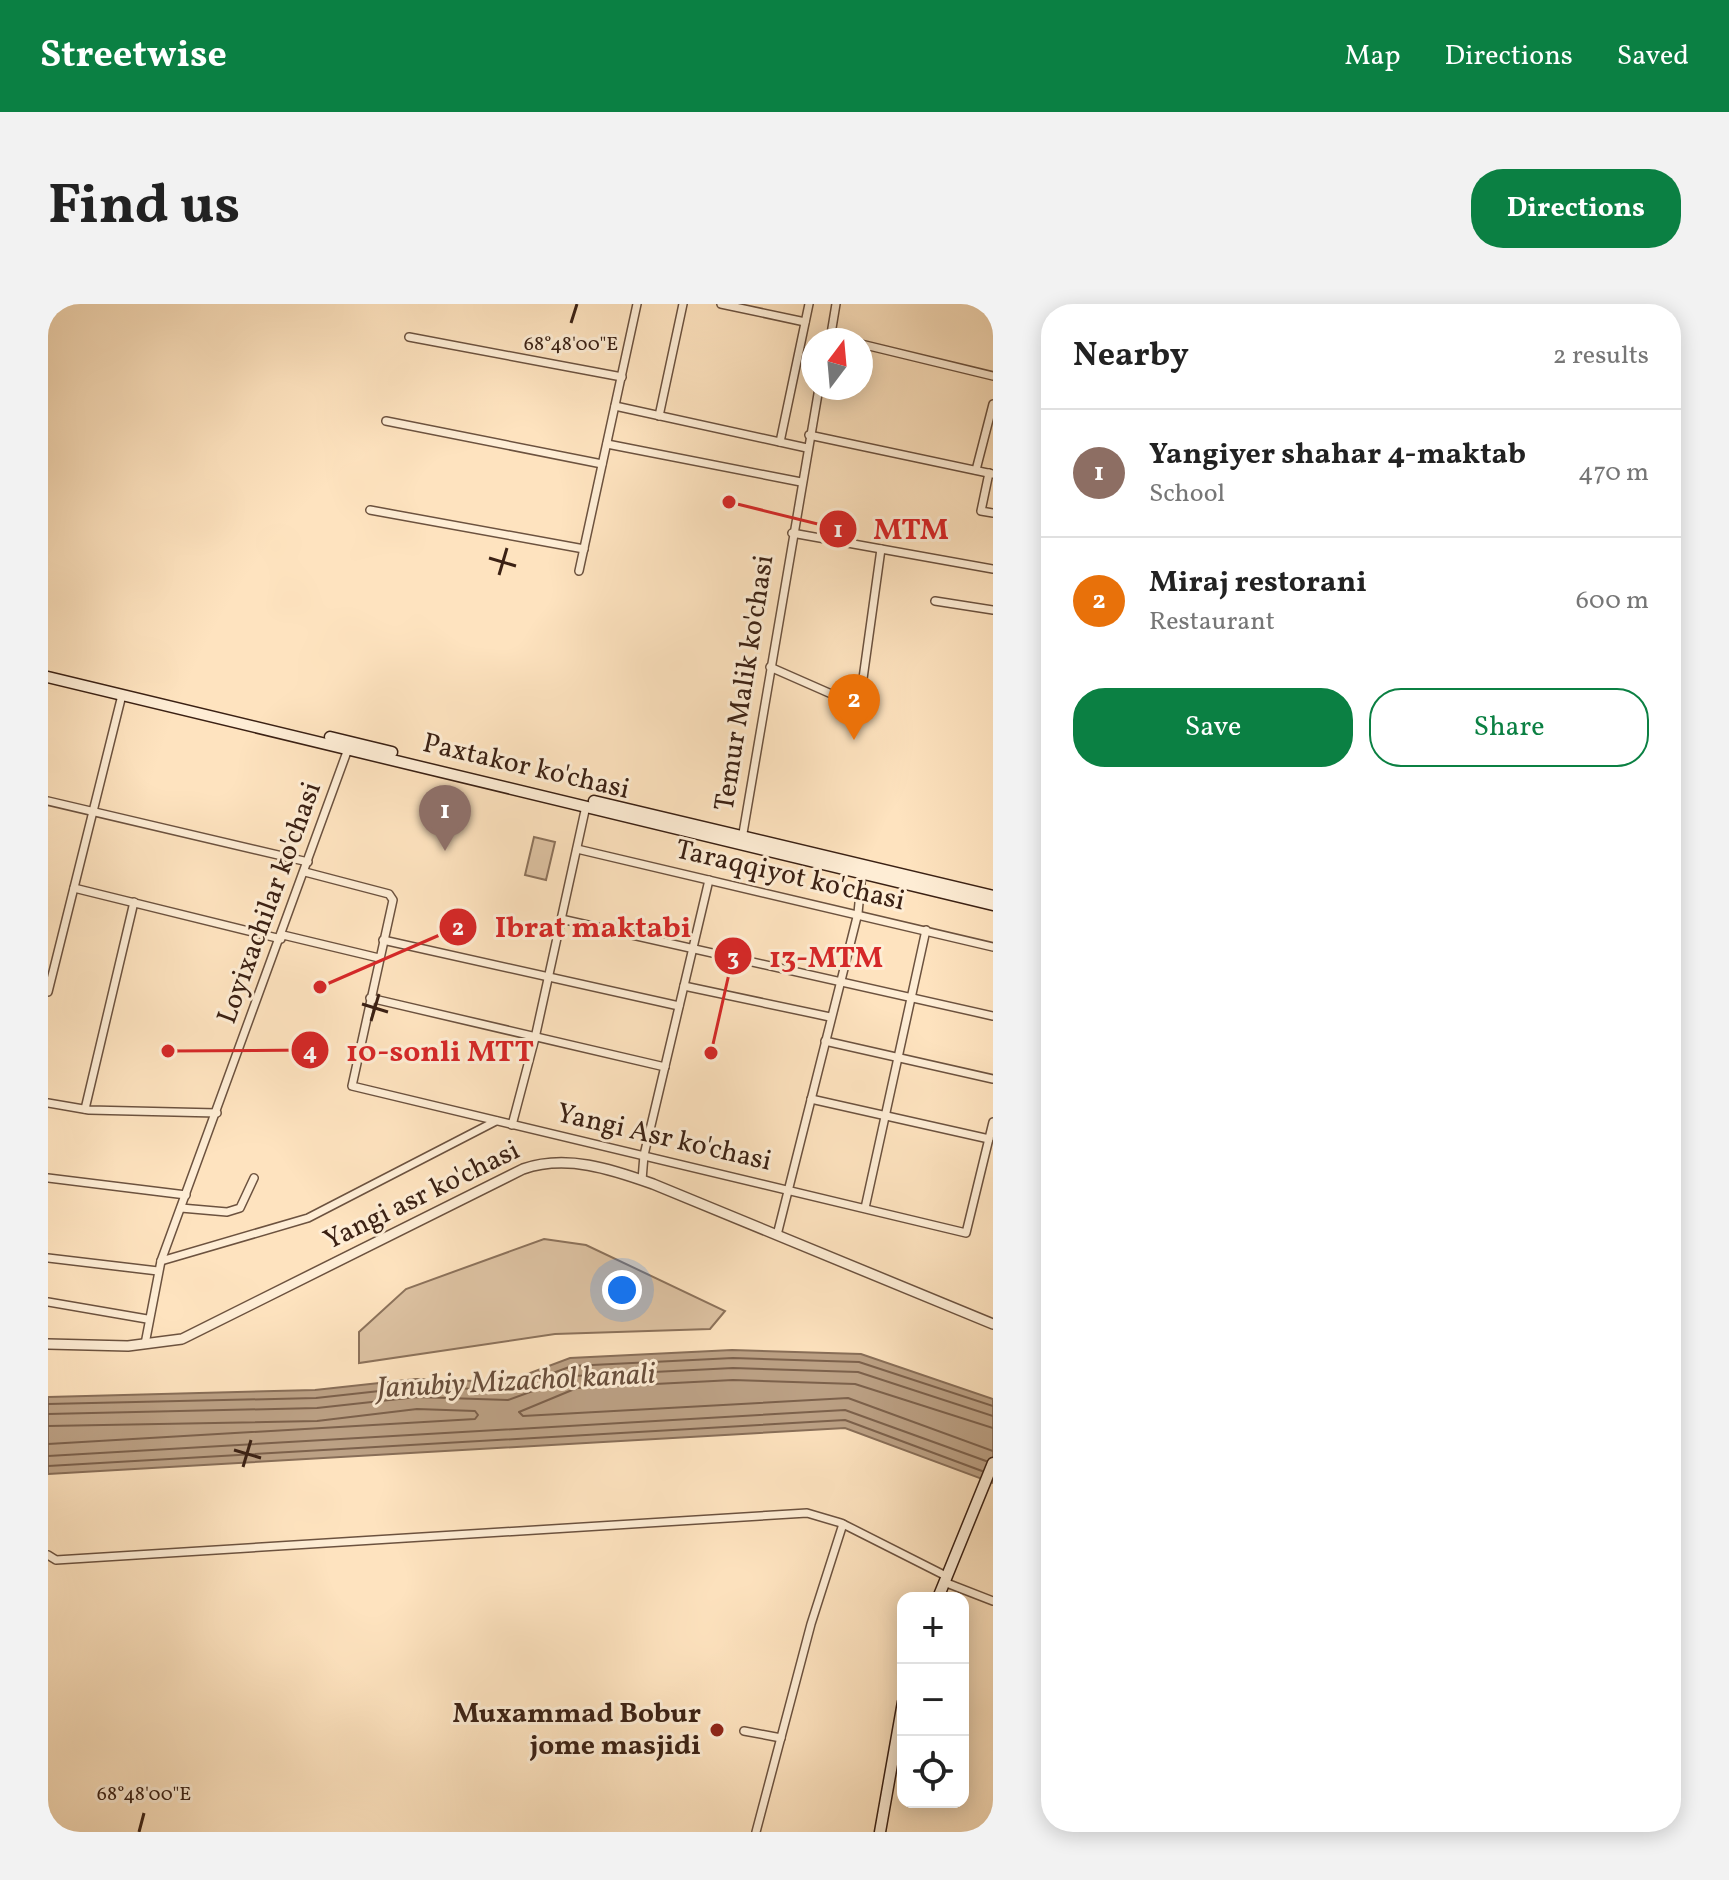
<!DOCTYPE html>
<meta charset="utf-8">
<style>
:root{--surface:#fff;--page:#f2f2f2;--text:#222;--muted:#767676;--line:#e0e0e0;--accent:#0b8043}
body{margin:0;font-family:Vollkorn,serif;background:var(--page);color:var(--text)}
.controls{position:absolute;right:24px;bottom:24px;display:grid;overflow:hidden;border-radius:16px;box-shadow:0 4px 20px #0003}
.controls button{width:72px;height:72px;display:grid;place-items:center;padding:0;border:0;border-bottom:2px solid var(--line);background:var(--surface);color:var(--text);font:40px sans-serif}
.compass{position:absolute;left:753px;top:24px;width:72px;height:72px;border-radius:50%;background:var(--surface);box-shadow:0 4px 20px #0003;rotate:16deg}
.you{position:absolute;left:574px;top:986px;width:28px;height:28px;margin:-20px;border:6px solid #fff;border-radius:50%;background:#1a73e8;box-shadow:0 0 0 12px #1a73e833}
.badge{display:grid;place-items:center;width:52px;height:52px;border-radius:50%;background:var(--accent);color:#fff;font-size:26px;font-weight:700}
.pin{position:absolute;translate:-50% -66px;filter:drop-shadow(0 2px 4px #0008)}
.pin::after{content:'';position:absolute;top:42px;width:28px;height:24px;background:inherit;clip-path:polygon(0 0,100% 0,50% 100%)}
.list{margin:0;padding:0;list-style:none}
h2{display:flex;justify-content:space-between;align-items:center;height:104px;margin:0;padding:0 32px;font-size:34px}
h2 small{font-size:26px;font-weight:400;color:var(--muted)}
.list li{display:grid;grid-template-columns:52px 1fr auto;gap:24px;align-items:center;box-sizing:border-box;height:128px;padding:0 32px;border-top:2px solid var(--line)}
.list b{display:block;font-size:30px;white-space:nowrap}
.list p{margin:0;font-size:26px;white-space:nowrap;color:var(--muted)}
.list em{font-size:26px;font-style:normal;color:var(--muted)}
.actions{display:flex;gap:16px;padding:24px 32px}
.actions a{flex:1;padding:18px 0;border:2px solid var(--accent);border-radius:32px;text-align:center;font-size:28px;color:var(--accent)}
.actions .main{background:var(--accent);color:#fff}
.icon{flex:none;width:44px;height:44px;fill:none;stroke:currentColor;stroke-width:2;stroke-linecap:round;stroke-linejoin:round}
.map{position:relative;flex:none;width:945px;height:1528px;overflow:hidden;border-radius:32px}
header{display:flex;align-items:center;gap:48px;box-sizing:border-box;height:112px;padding:0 40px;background:var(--accent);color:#fff}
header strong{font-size:38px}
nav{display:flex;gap:44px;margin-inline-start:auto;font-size:28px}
.intro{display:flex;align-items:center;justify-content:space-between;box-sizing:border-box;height:192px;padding:0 48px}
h1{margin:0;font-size:56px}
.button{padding:20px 36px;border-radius:32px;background:var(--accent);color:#fff;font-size:28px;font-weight:700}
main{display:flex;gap:48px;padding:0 48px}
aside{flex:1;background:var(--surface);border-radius:32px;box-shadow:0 4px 20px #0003}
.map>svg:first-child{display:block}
.green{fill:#ddc2a2;stroke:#8c725b;stroke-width:2}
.water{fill:#bca185;stroke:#886e58;stroke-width:2}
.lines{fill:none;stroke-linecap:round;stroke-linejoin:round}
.shore{stroke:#7c614c;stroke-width:2}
.minor-casing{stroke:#6c523f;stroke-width:10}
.tertiary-casing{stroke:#6c523f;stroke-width:12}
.secondary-casing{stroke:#3b2114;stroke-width:13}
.minor{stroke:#feedd5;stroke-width:7}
.tertiary{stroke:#feedd5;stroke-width:9}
.secondary{stroke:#feedd5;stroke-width:10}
.ticks{fill:none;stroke:#3b2114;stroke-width:3}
.poi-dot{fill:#8f2418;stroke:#feedd5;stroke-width:3}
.labels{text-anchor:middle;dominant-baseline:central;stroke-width:6;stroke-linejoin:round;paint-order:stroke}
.street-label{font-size:28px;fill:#3b2114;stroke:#feedd5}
.poi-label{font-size:28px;font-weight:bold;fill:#3b2114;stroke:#feedd5;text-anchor:end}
.water-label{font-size:30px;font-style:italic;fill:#684e3c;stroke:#feedd5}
.ticks-label{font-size:20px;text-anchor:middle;fill:#3b2114;stroke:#feedd5;stroke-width:6;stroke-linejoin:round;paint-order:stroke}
.leader{fill:none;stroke:#d62828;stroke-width:3}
.callout-dot{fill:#d62828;stroke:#feedd5;stroke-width:3}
.mark-label{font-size:24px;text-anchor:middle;font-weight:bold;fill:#fff}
.callout-label{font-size:30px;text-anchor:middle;font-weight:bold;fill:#d62828;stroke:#feedd5;stroke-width:6;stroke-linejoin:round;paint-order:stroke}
</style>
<header>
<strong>Streetwise</strong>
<nav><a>Map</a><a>Directions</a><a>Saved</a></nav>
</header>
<div class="intro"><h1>Find us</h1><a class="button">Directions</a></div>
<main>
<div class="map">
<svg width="945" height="1528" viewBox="0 0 945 1528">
<rect width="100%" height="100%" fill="#fee3bf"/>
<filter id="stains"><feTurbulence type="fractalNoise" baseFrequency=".0025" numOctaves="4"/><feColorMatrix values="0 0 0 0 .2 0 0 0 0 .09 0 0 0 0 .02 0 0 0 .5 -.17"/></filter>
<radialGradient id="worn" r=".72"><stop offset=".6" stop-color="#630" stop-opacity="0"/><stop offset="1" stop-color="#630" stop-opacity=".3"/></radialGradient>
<g class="green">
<polygon points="486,533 507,538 498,576 477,571"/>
<polygon points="496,935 538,941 677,1007 662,1025 507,1030 311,1059 311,1028 358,985"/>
</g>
<polygon class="water" points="684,1046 813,1050 945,1095 945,1179 797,1124 0,1170 0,1093 267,1086 368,1075 458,1078 522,1054"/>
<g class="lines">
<g class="shore">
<polyline points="0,1100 268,1094 368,1083 459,1086 524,1062 685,1054 811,1058 945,1102"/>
<polyline points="0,1110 269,1104 369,1093 460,1096 526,1072 685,1064 810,1068 945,1112"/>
<polyline points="0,1122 269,1117 369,1105 427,1107 430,1111 427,1115 0,1140"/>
<polyline points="945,1124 807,1080 685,1076 529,1084 471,1108 475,1112 800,1094 945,1147"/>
<polyline points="0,1152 797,1106 938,1157"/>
<polyline points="0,1162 797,1116 934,1167"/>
</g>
<defs>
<g id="minor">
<polyline points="673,0 757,18"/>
<polyline points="361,33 574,73"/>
<polyline points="782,33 795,36"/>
<polyline points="782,36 788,0"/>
<polyline points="813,40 945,72"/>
<polyline points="567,102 759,144"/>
<polyline points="611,112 635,0"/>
<polyline points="338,117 554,160"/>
<polyline points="761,131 945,170"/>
<polyline points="732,138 761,0"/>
<polyline points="559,140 753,178"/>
<polyline points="928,166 945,100"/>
<polyline points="941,169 933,207 945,209"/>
<polyline points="322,206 536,245"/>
<polyline points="744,229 945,265"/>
<polyline points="531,267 589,0"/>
<polyline points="887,297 945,306"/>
<polyline points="722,363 797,396 812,396 833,245"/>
<polyline points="0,497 260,558"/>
<polyline points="694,535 771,84"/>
<polyline points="529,545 945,643"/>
<polyline points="257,568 341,590 345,596 304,782 918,929 945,818"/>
<polyline points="26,584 233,635"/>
<polyline points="513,615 945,712"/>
<polyline points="235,631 331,654"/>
<polyline points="335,636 631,702"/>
<polyline points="636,682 782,713"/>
<polyline points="0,688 74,391"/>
<polyline points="322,694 617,763"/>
<polyline points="777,737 945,775"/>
<polyline points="763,795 941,835"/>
<polyline points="0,799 41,806 169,809"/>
<polyline points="37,805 86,598"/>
<polyline points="464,821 487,734 538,502"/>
<polyline points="0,874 138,891"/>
<polyline points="594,876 596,851 661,576"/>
<polyline points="133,904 179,908 192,904 206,874"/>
<polyline points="817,904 878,626"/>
<polyline points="729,931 810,609 814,569"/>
<polyline points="0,954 110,967"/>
<polyline points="113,957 260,914 448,817"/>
<polyline points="0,998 99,1015"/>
<polyline points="97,1040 113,957 300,445"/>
<polyline points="0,1251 8,1256 759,1209 793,1219 898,1272"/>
<polyline points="896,1278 945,1297"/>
<polyline points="696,1427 733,1434"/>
<polyline points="708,1528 763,1320 795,1220"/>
</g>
<path id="tertiary" d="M0,1040l80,2 54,-7 341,-170c43,-15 88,0 130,15l340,140"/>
<g id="secondary">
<polyline points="0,373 945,601"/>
<polyline points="282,433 344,448"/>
<polyline points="546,497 945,592"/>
<polyline points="890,1294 945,1159"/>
<polyline points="832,1528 855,1398"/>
</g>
</defs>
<use href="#minor" class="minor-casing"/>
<use href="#tertiary" class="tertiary-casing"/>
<use href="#secondary" class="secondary-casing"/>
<use href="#minor" class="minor"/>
<use href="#tertiary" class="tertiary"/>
<use href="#secondary" class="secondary"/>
</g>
<path class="ticks" d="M523,19l6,-19M441,254l27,8M451,271l8,-27M314,700l26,8M323,717l8,-27M186,1146l27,8M195,1163l8,-27M91,1528l5,-19"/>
<circle class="poi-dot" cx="669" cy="1426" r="8"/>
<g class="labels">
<g class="street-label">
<text transform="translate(697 379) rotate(-81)">Temur Malik ko'chasi</text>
<text transform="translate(478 463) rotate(13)">Paxtakor ko'chasi</text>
<text transform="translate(742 572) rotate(13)">Taraqqiyot ko'chasi</text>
<text transform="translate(222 599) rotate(-70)">Loyixachilar ko'chasi</text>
<text transform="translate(616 834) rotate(13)">Yangi Asr ko'chasi</text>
<text transform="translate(374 892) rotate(-26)">Yangi asr ko'chasi</text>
</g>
<g class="poi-label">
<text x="653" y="1410">Muxammad Bobur<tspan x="653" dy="32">jome masjidi</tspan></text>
</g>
<g class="water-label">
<text transform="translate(468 1078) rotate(-3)">Janubiy Mizachol kanali</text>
</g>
</g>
<g class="ticks-label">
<text x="523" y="46">68°48'00"E</text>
<text x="96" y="1496">68°48'00"E</text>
</g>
<path class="leader" d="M681 198L790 225M272 683L410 623M663 749L685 652M120 747L262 746"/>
<g class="callout-dot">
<circle cx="681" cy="198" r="8"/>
<circle cx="272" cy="683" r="8"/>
<circle cx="663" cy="749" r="8"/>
<circle cx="120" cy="747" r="8"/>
<circle cx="790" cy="225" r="20"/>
<circle cx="410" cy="623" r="20"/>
<circle cx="685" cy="652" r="20"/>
<circle cx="262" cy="746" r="20"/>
</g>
<g class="mark-label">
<text x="790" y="233">1</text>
<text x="410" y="631">2</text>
<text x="685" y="661">3</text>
<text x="262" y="755">4</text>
</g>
<g class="callout-label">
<text x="863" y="235">MTM</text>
<text x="545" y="633">Ibrat maktabi</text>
<text x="778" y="663">13-MTM</text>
<text x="392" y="757">10-sonli MTT</text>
</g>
<rect width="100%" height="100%" filter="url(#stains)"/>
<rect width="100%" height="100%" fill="url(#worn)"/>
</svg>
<div class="controls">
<button>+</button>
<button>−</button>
<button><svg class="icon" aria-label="locate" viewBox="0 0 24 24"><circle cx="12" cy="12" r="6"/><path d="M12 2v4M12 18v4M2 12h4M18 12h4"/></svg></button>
</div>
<svg class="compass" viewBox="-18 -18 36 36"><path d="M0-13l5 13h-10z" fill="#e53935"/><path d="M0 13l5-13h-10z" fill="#767676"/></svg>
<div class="you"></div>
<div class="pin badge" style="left:397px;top:547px;background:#8d6e63">1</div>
<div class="pin badge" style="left:806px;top:436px;background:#e8710a">2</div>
</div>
<aside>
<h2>Nearby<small>2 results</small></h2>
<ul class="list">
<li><span class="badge" style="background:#8d6e63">1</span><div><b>Yangiyer shahar 4-maktab</b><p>School</p></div><em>470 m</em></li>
<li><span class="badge" style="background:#e8710a">2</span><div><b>Miraj restorani</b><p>Restaurant</p></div><em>600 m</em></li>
</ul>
<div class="actions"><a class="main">Save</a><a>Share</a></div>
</aside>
</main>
